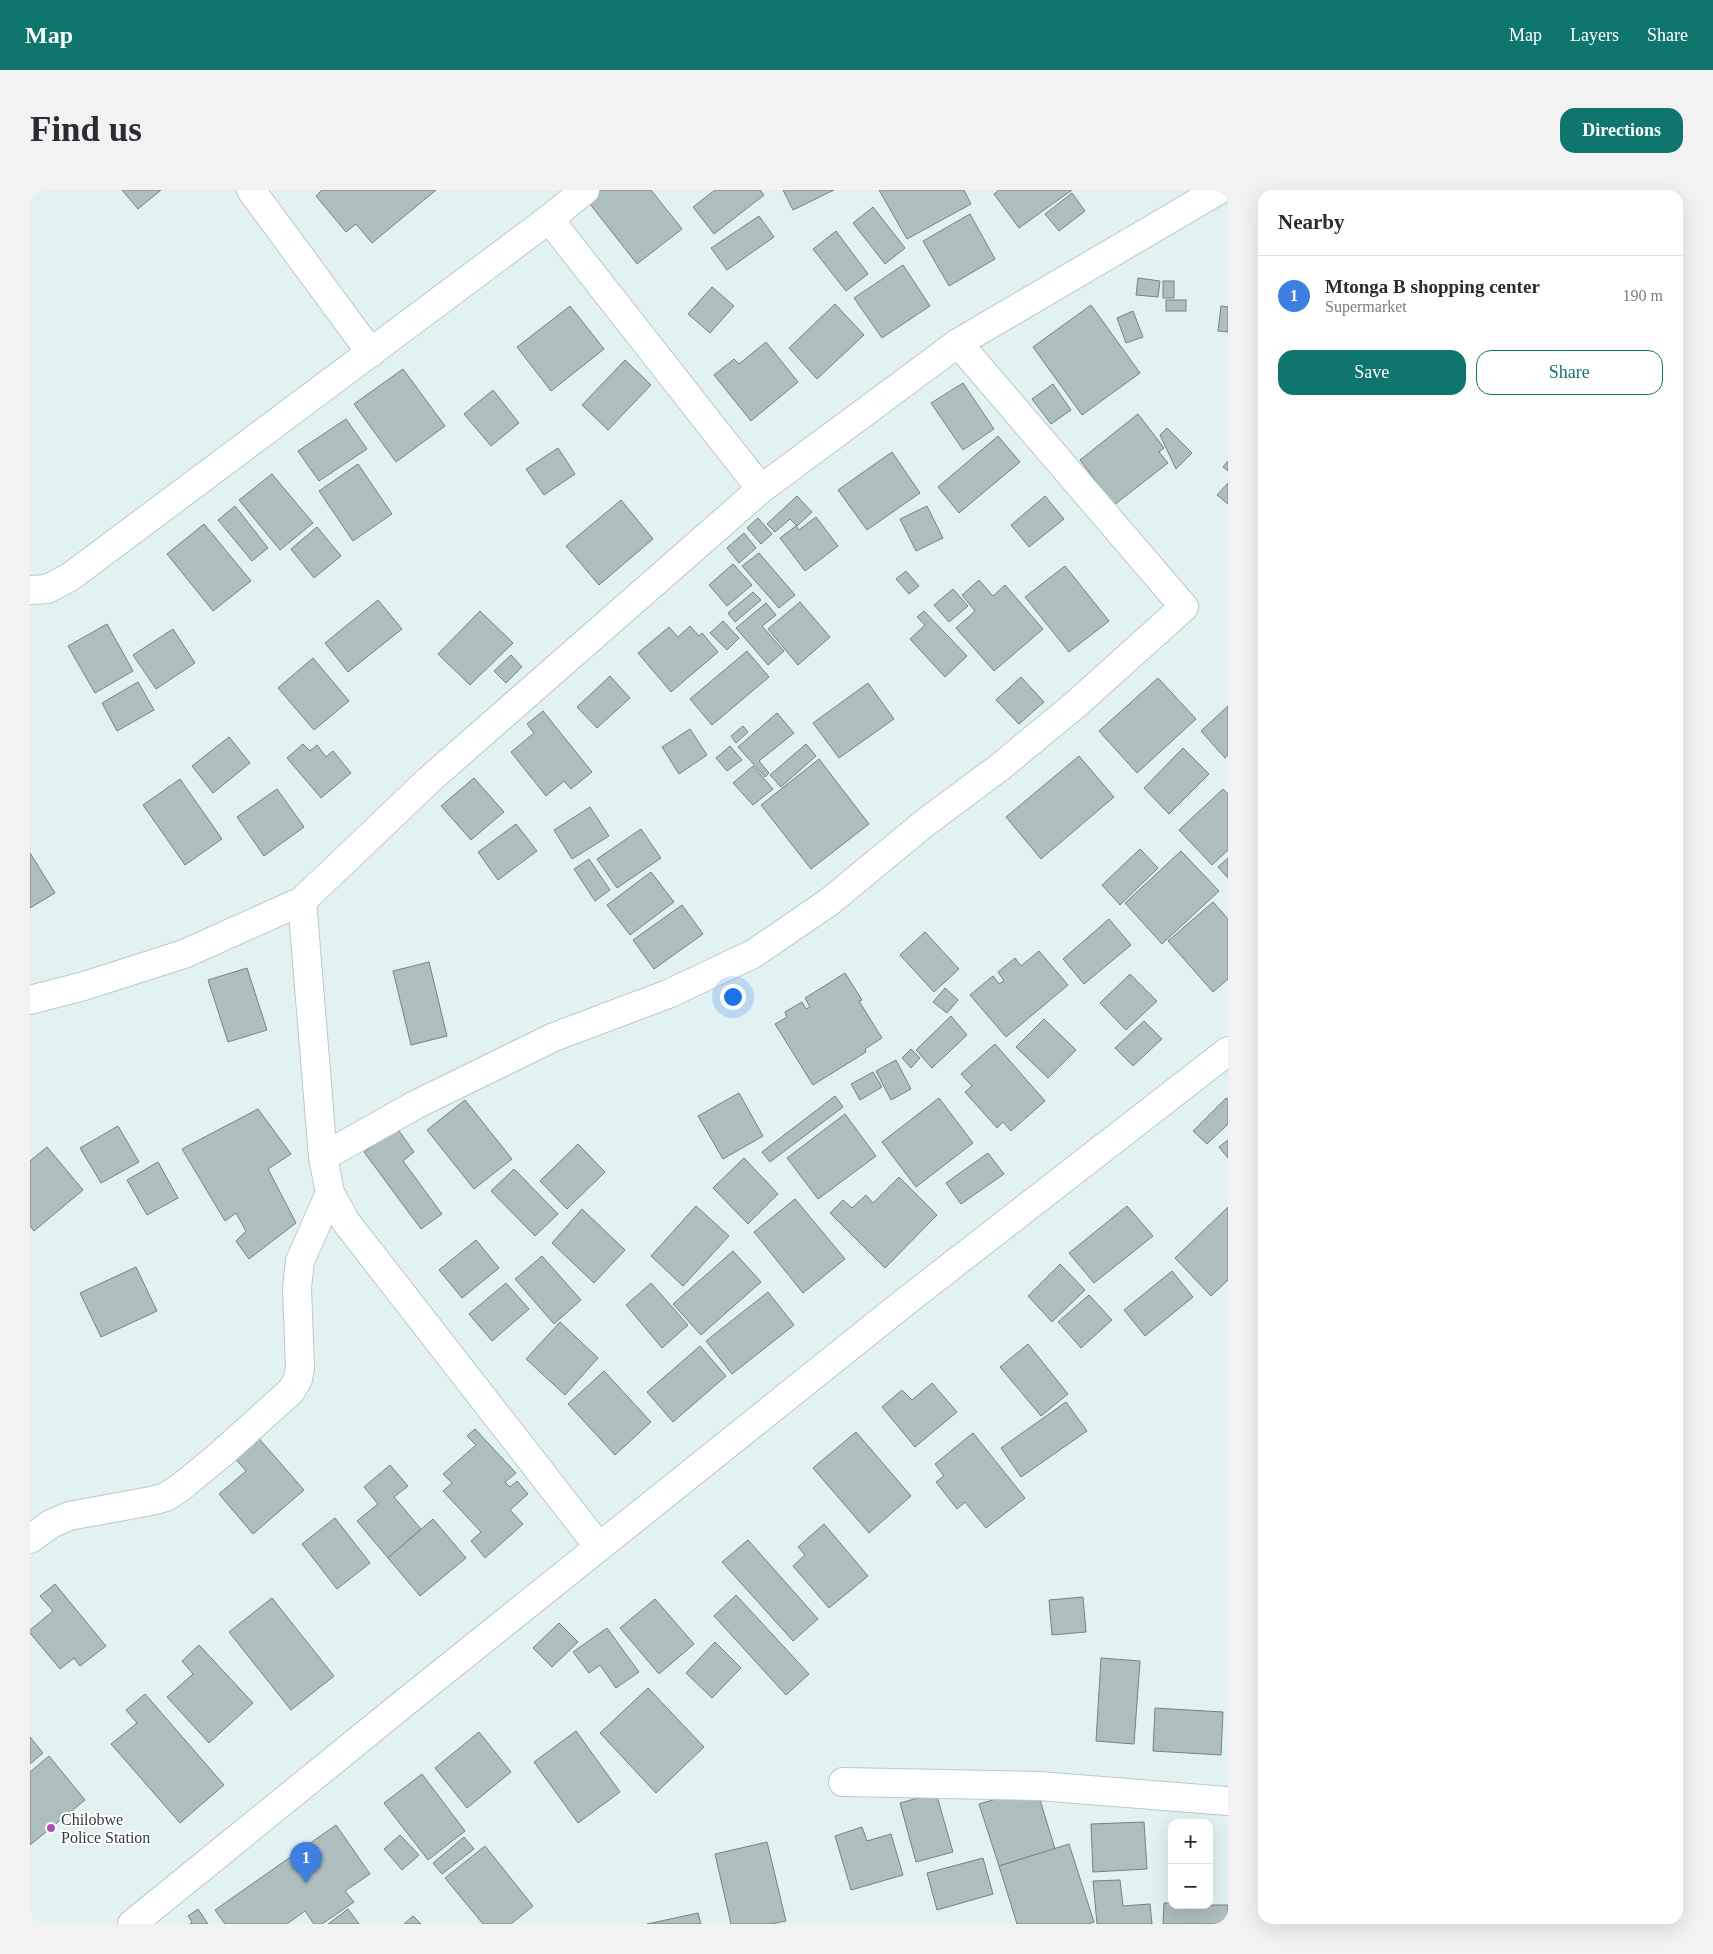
<!DOCTYPE html>
<meta charset="utf-8">
<style>
:root{--surface:#fff;--page:#f2f2f3;--text:#2b2b33;--muted:#7c7c81;--line:#e1e1e2;--accent:#0f766e}
body{margin:0;font-family:"Times New Roman",serif;background:var(--page);color:var(--text)}
.controls{position:absolute;right:15px;bottom:15px;display:grid;overflow:hidden;border-radius:10px;box-shadow:0 5px 20px #0002}
.controls button{width:45px;height:45px;display:grid;place-items:center;padding:0;border:0;border-bottom:1px solid var(--line);background:var(--surface);color:var(--text);font:25px sans-serif}
.you{position:absolute;left:702px;top:806px;width:18px;height:18px;margin:-12px;border:4px solid #fff;border-radius:50%;background:#1a73e8;box-shadow:0 0 0 8px #1a73e833}
.badge{display:grid;place-items:center;width:32px;height:32px;border-radius:50%;background:var(--accent);color:#fff;font-size:16px;font-weight:700}
.pin{position:absolute;translate:-50% -41px;filter:drop-shadow(0 1px 2px #0008)}
.pin::after{content:'';position:absolute;top:26px;width:18px;height:15px;background:inherit;clip-path:polygon(0 0,100% 0,50% 100%)}
.list{margin:0;padding:0;list-style:none}
h2{display:flex;justify-content:space-between;align-items:center;height:65px;margin:0;padding:0 20px;font-size:21px}
h2 small{font-size:16px;font-weight:400;color:var(--muted)}
.list li{display:grid;grid-template-columns:32px 1fr auto;gap:15px;align-items:center;box-sizing:border-box;height:80px;padding:0 20px;border-top:1px solid var(--line)}
.list b{display:block;font-size:19px;white-space:nowrap}
.list p{margin:0;font-size:16px;white-space:nowrap;color:var(--muted)}
.list em{font-size:16px;font-style:normal;color:var(--muted)}
.actions{display:flex;gap:10px;padding:15px 20px}
.actions a{flex:1;padding:11px 0;border:1px solid var(--accent);border-radius:15px;text-align:center;font-size:18px;color:var(--accent)}
.actions .main{background:var(--accent);color:#fff}
.map{position:relative;flex:none;width:1198px;height:1734px;overflow:hidden;border-radius:15px}
header{display:flex;align-items:center;gap:30px;box-sizing:border-box;height:70px;padding:0 25px;background:var(--accent);color:#fff}
header strong{font-size:24px}
nav{display:flex;gap:28px;margin-inline-start:auto;font-size:18px}
.intro{display:flex;align-items:center;justify-content:space-between;box-sizing:border-box;height:120px;padding:0 30px}
h1{margin:0;font-size:35px}
.button{padding:12px 22px;border-radius:15px;background:var(--accent);color:#fff;font-size:18px;font-weight:700}
main{display:flex;gap:30px;padding:0 30px}
aside{flex:1;background:var(--surface);border-radius:15px;box-shadow:0 5px 20px #0002}
.map>svg:first-child{display:block}
.building{fill:#aebdbe;stroke:#758384}
.lines{fill:none;stroke-linecap:round;stroke-linejoin:round}
.street-casing{stroke:#bac9ca;stroke-width:30}
.secondary-casing{stroke:#bac9ca;stroke-width:30}
.street{stroke:#fff;stroke-width:28}
.secondary{stroke:#fff;stroke-width:28}
.poi-dot{fill:#b24eb3;stroke:#fff;stroke-width:2}
.labels{text-anchor:middle;dominant-baseline:central;stroke-width:4;stroke-linejoin:round;paint-order:stroke}
.poi-label{font-size:16px;fill:#353b3b;stroke:#fff;text-anchor:start}
</style>
<header>
<strong>Map</strong>
<nav><a>Map</a><a>Layers</a><a>Share</a></nav>
</header>
<div class="intro"><h1>Find us</h1><a class="button">Directions</a></div>
<main>
<div class="map">
<svg width="1198" height="1734" viewBox="0 0 1198 1734">
<rect width="100%" height="100%" fill="#e2f1f2"/>
<g class="building">
<polygon points="92,0 131,0 108,19"/>
<polygon points="292,0 406,0 342,53 326,34 316,42 286,6"/>
<polygon points="568,0 621,0 652,39 607,74 556,9"/>
<polygon points="685,0 730,0 734,5 684,44 663,17"/>
<polygon points="753,0 804,0 763,20"/>
<polygon points="849,0 934,0 941,14 877,49"/>
<polygon points="969,0 1042,0 989,38 964,4"/>
<polygon points="1042,3 1055,21 1029,41 1015,24"/>
<polygon points="843,17 875,58 855,74 823,33"/>
<polygon points="940,24 965,69 919,96 893,51"/>
<polygon points="729,26 744,47 697,80 681,58"/>
<polygon points="806,41 838,84 816,101 783,59"/>
<polygon points="873,75 900,116 852,148 824,108"/>
<polygon points="1108,88 1130,91 1128,107 1106,105"/>
<rect x="1133" y="91" width="11" height="17"/>
<polygon points="682,97 704,116 680,143 658,124"/>
<rect x="1136" y="110" width="20" height="11"/>
<polygon points="805,114 834,145 787,189 759,158"/>
<polygon points="1061,115 1110,183 1052,225 1003,157"/>
<polygon points="540,116 574,159 521,201 487,157"/>
<polygon points="1191,116 1198,117 1198,142 1188,141"/>
<polygon points="1103,121 1113,147 1096,153 1087,128"/>
<polygon points="736,152 768,192 721,231 684,185 704,169 709,174"/>
<polygon points="595,170 621,195 578,240 552,215"/>
<polygon points="373,179 415,236 366,272 324,214"/>
<polygon points="933,193 964,239 933,260 901,213"/>
<polygon points="1023,194 1041,220 1021,234 1002,209"/>
<polygon points="463,200 489,233 461,256 434,224"/>
<polygon points="1108,224 1134,258 1129,262 1138,273 1084,315 1050,270"/>
<polygon points="316,229 337,259 289,291 268,261"/>
<polygon points="1137,238 1162,263 1146,279 1130,245"/>
<polygon points="968,246 990,272 929,323 908,297"/>
<polygon points="528,258 545,284 514,305 496,279"/>
<polygon points="862,262 890,303 837,340 808,300"/>
<polygon points="1198,271 1198,281 1193,277"/>
<polygon points="328,274 362,324 323,351 289,301"/>
<polygon points="242,284 283,333 250,360 209,310"/>
<polygon points="1198,293 1198,314 1187,305"/>
<polygon points="767,306 782,322 767,336 760,329 745,342 737,334"/>
<polygon points="1015,306 1034,329 999,357 981,335"/>
<polygon points="591,310 623,349 569,395 536,356"/>
<polygon points="205,316 238,358 222,371 188,330"/>
<polygon points="897,316 913,348 886,361 870,329"/>
<polygon points="786,327 808,356 775,381 750,348 766,336 769,340"/>
<polygon points="728,328 742,344 731,354 717,338"/>
<polygon points="174,334 221,391 183,421 137,364"/>
<polygon points="287,337 311,366 284,388 261,359"/>
<polygon points="714,343 726,358 709,373 697,358"/>
<polygon points="729,363 765,405 749,418 712,376"/>
<polygon points="703,374 722,395 697,416 679,395"/>
<polygon points="1035,376 1079,431 1039,462 995,407"/>
<polygon points="876,381 889,396 879,404 866,389"/>
<polygon points="949,390 963,406 975,395 1013,439 964,481 926,438 945,421 932,405"/>
<polygon points="923,399 938,416 919,432 904,415"/>
<polygon points="723,402 731,410 705,432 698,423"/>
<polygon points="348,410 372,439 318,482 295,453"/>
<polygon points="770,412 800,447 768,475 738,439"/>
<polygon points="736,413 746,425 732,436 754,461 738,475 706,438"/>
<polygon points="450,421 483,453 440,495 408,464"/>
<polygon points="894,421 937,466 915,487 880,449 895,435 887,427"/>
<polygon points="693,431 709,448 697,460 680,443"/>
<polygon points="77,434 103,481 65,503 38,456"/>
<polygon points="660,436 669,446 672,443 688,462 641,502 608,463 639,437 648,447"/>
<polygon points="143,439 165,473 126,499 103,465"/>
<polygon points="717,461 739,487 682,535 660,509"/>
<polygon points="481,465 492,477 476,493 464,481"/>
<polygon points="283,468 319,511 284,540 248,498"/>
<polygon points="580,486 600,508 567,538 547,517"/>
<polygon points="991,487 1014,512 989,534 966,510"/>
<polygon points="1128,488 1166,529 1107,583 1069,541"/>
<polygon points="108,492 124,520 87,541 72,513"/>
<polygon points="838,493 864,529 809,568 783,533"/>
<polygon points="1198,516 1198,565 1195,568 1171,541"/>
<polygon points="513,521 562,582 541,599 534,591 516,606 481,562 504,543 497,534"/>
<polygon points="747,523 764,543 729,571 739,583 735,587 708,557"/>
<polygon points="713,536 718,542 706,553 701,546"/>
<polygon points="660,539 677,565 649,584 632,557"/>
<polygon points="199,547 220,573 183,603 162,576"/>
<polygon points="273,554 280,561 287,555 296,567 303,561 321,583 291,608 257,568"/>
<polygon points="776,554 786,566 751,597 740,585"/>
<polygon points="700,556 712,570 697,581 686,568"/>
<polygon points="1153,558 1179,584 1139,624 1114,598"/>
<polygon points="1049,566 1084,607 1011,669 976,627"/>
<polygon points="789,569 839,634 781,679 731,615"/>
<polygon points="723,576 743,599 723,615 703,593"/>
<polygon points="444,588 474,622 441,650 411,616"/>
<polygon points="150,589 192,649 155,675 113,615"/>
<polygon points="247,599 274,637 234,666 207,627"/>
<polygon points="1193,599 1198,604 1198,660 1182,675 1149,640"/>
<polygon points="560,617 579,646 542,669 524,640"/>
<polygon points="486,634 507,661 468,690 448,662"/>
<polygon points="611,639 631,668 587,698 567,669"/>
<polygon points="1110,659 1128,678 1090,715 1072,695"/>
<polygon points="1151,661 1189,701 1132,754 1095,713"/>
<polygon points="0,663 25,703 0,718"/>
<polygon points="1198,668 1198,688 1188,677"/>
<polygon points="559,669 580,700 565,711 544,679"/>
<polygon points="621,682 644,712 600,745 577,715"/>
<polygon points="1183,712 1198,729 1198,789 1183,802 1138,751"/>
<polygon points="652,715 673,744 624,779 603,750"/>
<polygon points="1079,729 1101,755 1054,794 1033,769"/>
<polygon points="895,742 929,779 904,802 870,765"/>
<polygon points="1009,761 1038,795 976,847 940,805 963,786 969,794 974,791 968,782 985,768 991,776"/>
<polygon points="399,772 417,846 381,855 363,781"/>
<polygon points="217,778 237,840 198,852 178,790"/>
<polygon points="815,783 832,810 829,811 852,848 835,859 836,862 783,895 745,834 757,827 755,822 772,812 776,819 780,817 775,808"/>
<polygon points="1100,784 1127,811 1096,840 1070,813"/>
<polygon points="915,798 928,810 917,823 903,812"/>
<polygon points="921,826 937,845 902,878 886,860"/>
<polygon points="1014,829 1046,860 1018,888 986,857"/>
<polygon points="1114,831 1132,849 1103,876 1085,858"/>
<polygon points="965,854 1015,911 981,941 973,932 967,938 935,902 942,896 931,884"/>
<polygon points="881,859 890,868 881,878 872,868"/>
<polygon points="866,870 881,899 861,910 846,881"/>
<polygon points="843,882 852,897 830,910 821,894"/>
<polygon points="709,903 733,946 693,969 668,926"/>
<polygon points="805,906 813,917 740,972 732,962"/>
<polygon points="909,908 943,953 886,997 852,952"/>
<polygon points="1196,908 1198,909 1198,934 1177,954 1163,941"/>
<polygon points="435,910 482,969 444,999 397,940"/>
<polygon points="228,919 261,964 238,979 266,1033 219,1069 206,1051 216,1041 206,1023 195,1031 152,959"/>
<polygon points="815,924 846,966 788,1009 757,968"/>
<polygon points="88,936 109,972 71,993 50,958"/>
<polygon points="367,938 384,962 373,971 412,1024 391,1039 334,962"/>
<polygon points="1198,950 1198,968 1189,957"/>
<polygon points="548,954 575,982 537,1019 510,991"/>
<polygon points="17,957 53,1000 4,1041 0,1036 0,971"/>
<polygon points="958,963 974,984 931,1014 916,993"/>
<polygon points="714,968 748,1004 718,1034 683,998"/>
<polygon points="128,972 148,1008 117,1025 97,990"/>
<polygon points="484,979 528,1024 505,1046 461,1001"/>
<polygon points="869,987 907,1025 855,1078 800,1023 813,1010 822,1018 836,1005 843,1013"/>
<polygon points="765,1009 815,1069 773,1103 724,1042"/>
<polygon points="666,1016 699,1046 653,1096 621,1066"/>
<polygon points="1097,1016 1123,1046 1064,1093 1039,1063"/>
<polygon points="1198,1017 1198,1090 1181,1106 1145,1068"/>
<polygon points="552,1019 595,1060 564,1093 522,1053"/>
<polygon points="446,1050 469,1078 432,1108 409,1080"/>
<polygon points="703,1061 731,1092 671,1145 643,1114"/>
<polygon points="512,1066 551,1110 524,1134 485,1089"/>
<polygon points="1030,1074 1055,1100 1022,1132 998,1106"/>
<polygon points="106,1077 127,1121 71,1147 50,1103"/>
<polygon points="1142,1081 1163,1107 1115,1146 1094,1120"/>
<polygon points="476,1093 499,1119 462,1151 439,1124"/>
<polygon points="621,1093 658,1135 632,1158 596,1115"/>
<polygon points="738,1102 764,1135 702,1184 676,1151"/>
<polygon points="1059,1105 1082,1130 1051,1158 1028,1132"/>
<polygon points="530,1132 568,1168 535,1205 496,1169"/>
<polygon points="998,1154 1038,1204 1011,1226 970,1177"/>
<polygon points="670,1156 696,1186 643,1232 617,1202"/>
<polygon points="574,1181 621,1232 585,1265 538,1214"/>
<polygon points="902,1193 927,1222 885,1257 852,1217 872,1200 882,1210"/>
<polygon points="1036,1212 1057,1241 991,1287 971,1258"/>
<polygon points="445,1239 486,1283 475,1292 480,1297 487,1291 498,1304 480,1320 493,1334 455,1368 441,1351 451,1342 413,1301 422,1293 413,1284 446,1255 437,1246"/>
<polygon points="826,1242 881,1306 839,1343 783,1278"/>
<polygon points="943,1243 995,1308 956,1338 935,1312 927,1319 906,1292 914,1286 905,1274"/>
<polygon points="225,1244 274,1300 223,1344 189,1304 216,1281 202,1265"/>
<polygon points="360,1275 378,1296 364,1307 391,1339 358,1368 327,1331 348,1314 334,1297"/>
<polygon points="305,1328 340,1373 307,1399 272,1354"/>
<polygon points="403,1329 436,1368 390,1406 358,1368"/>
<polygon points="794,1334 838,1386 799,1418 763,1376 775,1365 768,1357"/>
<polygon points="718,1350 788,1429 763,1451 692,1372"/>
<polygon points="25,1394 76,1456 50,1476 44,1468 30,1479 0,1443 0,1440 23,1421 10,1406"/>
<polygon points="706,1405 779,1484 756,1505 684,1426"/>
<polygon points="1053,1407 1056,1442 1022,1445 1019,1410"/>
<polygon points="242,1408 304,1486 261,1520 199,1442"/>
<polygon points="625,1409 664,1454 629,1484 590,1438"/>
<polygon points="529,1433 548,1452 522,1477 503,1458"/>
<polygon points="577,1438 609,1482 586,1498 570,1475 559,1483 543,1462"/>
<polygon points="685,1452 711,1478 682,1508 656,1483"/>
<polygon points="169,1455 223,1513 179,1553 137,1507 163,1484 152,1471"/>
<polygon points="1071,1468 1110,1471 1104,1554 1066,1551"/>
<polygon points="618,1498 674,1557 626,1603 570,1543"/>
<polygon points="115,1504 194,1595 150,1633 81,1554 107,1533 96,1520"/>
<polygon points="1125,1518 1193,1522 1191,1565 1123,1561"/>
<polygon points="546,1541 590,1602 548,1633 504,1572"/>
<polygon points="449,1542 481,1582 437,1618 405,1578"/>
<polygon points="0,1547 13,1563 0,1574"/>
<polygon points="19,1566 55,1610 0,1655 0,1582"/>
<polygon points="392,1584 435,1641 398,1670 354,1613"/>
<polygon points="1006,1597 1025,1659 969,1676 949,1614"/>
<polygon points="906,1603 923,1662 886,1672 870,1613"/>
<polygon points="1114,1632 1117,1679 1063,1682 1061,1634"/>
<polygon points="306,1635 340,1684 315,1701 324,1712 292,1734 284,1734 275,1721 257,1734 195,1734 185,1720"/>
<polygon points="832,1637 837,1651 861,1644 873,1685 821,1700 805,1646"/>
<polygon points="370,1645 389,1665 372,1680 354,1659"/>
<polygon points="434,1647 444,1659 412,1684 403,1673"/>
<polygon points="737,1652 756,1731 741,1734 701,1734 685,1664"/>
<polygon points="1039,1654 1064,1732 1058,1734 987,1734 969,1676"/>
<polygon points="455,1656 503,1716 481,1734 453,1734 415,1688"/>
<polygon points="953,1668 963,1704 907,1720 897,1683"/>
<polygon points="1090,1690 1093,1716 1120,1714 1122,1734 1067,1734 1063,1691"/>
<polygon points="1134,1713 1142,1713 1142,1715 1198,1715 1198,1734 1133,1734"/>
<polygon points="168,1719 178,1734 160,1734 162,1732 158,1726"/>
<polygon points="318,1719 329,1734 298,1734"/>
<polygon points="668,1723 671,1734 617,1734"/>
<polygon points="383,1726 391,1734 374,1734"/>
</g>
<g class="lines">
<defs>
<g id="street">
<polyline points="221,0 341,163"/>
<polyline points="519,29 555,0"/>
<polyline points="0,400 17,399 40,387 519,29 731,299"/>
<polyline points="272,711 293,967 300,1003 316,1032 569,1357"/>
<polyline points="293,967 385,915 524,847 638,804 723,764 799,712 896,632 970,577 1045,515 1154,417 928,153"/>
<polyline points="0,1349 21,1334 39,1326 121,1311 136,1307 151,1297 190,1265 261,1201 268,1189 270,1178 267,1098 270,1071 300,1003"/>
<polyline points="813,1592 1009,1596 1198,1611"/>
<polyline points="102,1734 378,1510 875,1112 1198,861"/>
</g>
<polyline id="secondary" points="0,810 54,796 154,764 272,711 399,590 731,299 928,153 1189,0"/>
</defs>
<use href="#street" class="street-casing"/>
<use href="#secondary" class="secondary-casing"/>
<use href="#street" class="street"/>
<use href="#secondary" class="secondary"/>
</g>
<circle class="poi-dot" cx="21" cy="1638" r="5"/>
<g class="labels">
<g class="poi-label">
<text x="31" y="1629">Chilobwe<tspan x="31" dy="18">Police Station</tspan></text>
</g>
</g>
</svg>
<div class="controls">
<button>+</button>
<button>−</button>
</div>
<div class="you"></div>
<div class="pin badge" style="left:276px;top:1693px;background:#3f7fe0">1</div>
</div>
<aside>
<h2>Nearby<small></small></h2>
<ul class="list">
<li><span class="badge" style="background:#3f7fe0">1</span><div><b>Mtonga B shopping center</b><p>Supermarket</p></div><em>190 m</em></li>
</ul>
<div class="actions"><a class="main">Save</a><a>Share</a></div>
</aside>
</main>
